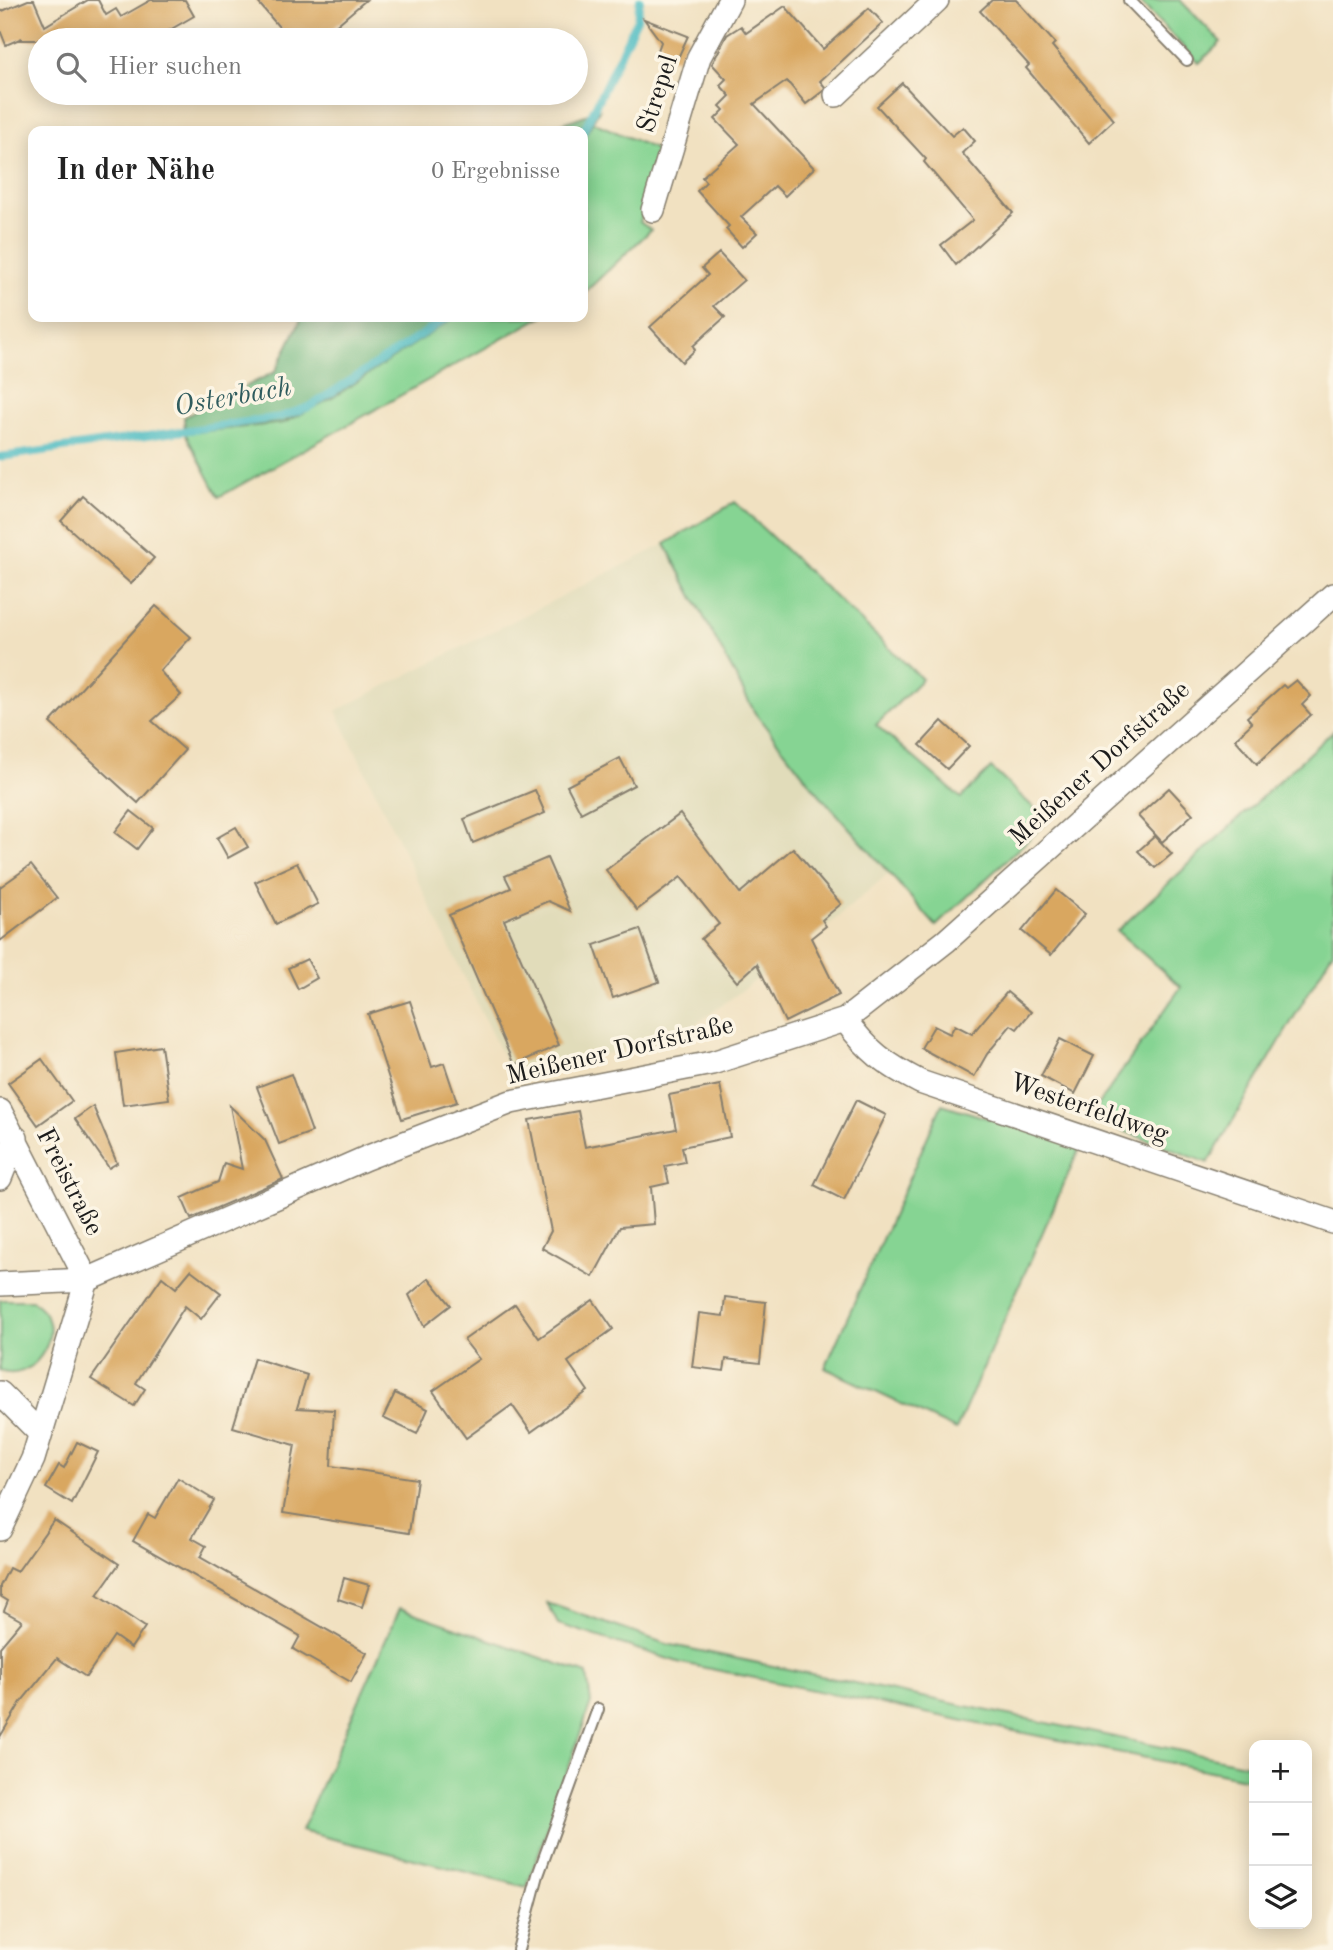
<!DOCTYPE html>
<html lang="de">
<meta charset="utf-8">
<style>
:root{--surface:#fff;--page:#f6f6f6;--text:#222;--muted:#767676;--line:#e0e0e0}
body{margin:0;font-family:"Old Standard TT",serif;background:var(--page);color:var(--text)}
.controls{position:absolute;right:21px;bottom:21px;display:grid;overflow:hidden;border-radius:14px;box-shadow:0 4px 18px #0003}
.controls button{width:63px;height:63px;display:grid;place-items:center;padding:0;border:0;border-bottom:2px solid var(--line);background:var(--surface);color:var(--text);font:35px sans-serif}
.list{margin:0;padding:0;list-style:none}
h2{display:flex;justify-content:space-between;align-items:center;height:91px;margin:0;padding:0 28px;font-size:30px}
h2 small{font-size:23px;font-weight:400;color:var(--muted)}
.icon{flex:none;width:38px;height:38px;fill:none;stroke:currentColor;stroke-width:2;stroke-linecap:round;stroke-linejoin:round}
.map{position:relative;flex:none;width:1333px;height:1950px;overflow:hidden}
.search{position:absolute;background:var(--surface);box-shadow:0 4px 18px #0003;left:28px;top:28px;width:560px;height:77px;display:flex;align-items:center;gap:18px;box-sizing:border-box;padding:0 24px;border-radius:38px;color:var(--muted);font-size:26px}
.panel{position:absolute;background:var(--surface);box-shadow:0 4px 18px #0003;left:28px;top:126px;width:560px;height:196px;border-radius:14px}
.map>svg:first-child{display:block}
.built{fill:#e1dcba}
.green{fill:#86d493;stroke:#517858;stroke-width:2}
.forest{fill:#6cb67d;stroke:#44694c;stroke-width:2}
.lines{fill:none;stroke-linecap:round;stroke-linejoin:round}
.stream{stroke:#4cbbc2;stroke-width:8}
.building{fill:#d9a760}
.lane-casing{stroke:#867e6e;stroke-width:14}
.street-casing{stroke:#867e6e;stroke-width:26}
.lane{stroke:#fff;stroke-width:10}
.street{stroke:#fff;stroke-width:23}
.labels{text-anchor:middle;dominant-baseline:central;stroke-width:7;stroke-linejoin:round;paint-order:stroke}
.street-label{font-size:26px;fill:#1c1c1c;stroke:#fcf5e5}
.water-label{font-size:28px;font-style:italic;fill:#2f5c5e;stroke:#fcf5e5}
</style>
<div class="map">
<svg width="1333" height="1950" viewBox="0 0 1333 1950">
<rect width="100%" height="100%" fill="#fcf5e5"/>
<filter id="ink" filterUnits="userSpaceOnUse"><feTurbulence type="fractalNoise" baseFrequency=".0143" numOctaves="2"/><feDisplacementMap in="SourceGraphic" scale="14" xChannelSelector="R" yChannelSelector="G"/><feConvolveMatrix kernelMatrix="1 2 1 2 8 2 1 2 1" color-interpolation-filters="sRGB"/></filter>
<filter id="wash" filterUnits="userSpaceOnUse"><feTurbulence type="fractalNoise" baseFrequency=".00686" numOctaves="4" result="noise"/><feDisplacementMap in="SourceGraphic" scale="28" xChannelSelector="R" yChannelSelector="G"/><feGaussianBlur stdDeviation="1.57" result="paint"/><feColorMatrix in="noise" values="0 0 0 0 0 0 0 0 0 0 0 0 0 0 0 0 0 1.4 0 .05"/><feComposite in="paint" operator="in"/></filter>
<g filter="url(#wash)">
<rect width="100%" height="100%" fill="#f1e1c1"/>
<polygon class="built" points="665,544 700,608 813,787 889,873 817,935 683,1034 658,1043 511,1074 336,711"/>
<g class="green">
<polygon points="1138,0 1180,0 1221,42 1199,63"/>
<polygon points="593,122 662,152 640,222 651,230 583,294 583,138"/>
<polygon points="455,317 541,317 219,497 185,433 284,423 332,398"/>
<polygon points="735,502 922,679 876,725 961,798 991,768 1048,821 936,926 813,787 755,713 665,544"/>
<polygon points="1333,731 1333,951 1208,1163 1089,1118 1181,987 1117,931"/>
<polygon points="942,1104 1080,1147 956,1430 825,1368"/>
<path d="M0,1300h32c4,4 9,8 12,12 19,26 -13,72 -44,59z"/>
<polygon points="547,1603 667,1644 1254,1766 1254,1780 681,1663 558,1624"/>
<polygon points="400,1608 587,1674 591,1703 527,1887 301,1831"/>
</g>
<g class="forest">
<polygon points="599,110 583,138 583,131 541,131"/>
<polygon points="302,317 455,317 332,398 283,423 185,433 184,417 275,372"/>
</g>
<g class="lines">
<g class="stream">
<polyline points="583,132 637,19 640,0"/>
<polyline points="0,457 280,417 309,407 449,317"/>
</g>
</g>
<g id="blocks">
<g class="building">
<polygon points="28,0 34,0 45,26 88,0 98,0 106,15 116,9 121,17 151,0 185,0 194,16 168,31 174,40 19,40 22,38 6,45 0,30 0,12"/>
<polygon points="256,0 366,0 319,40 290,40"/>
<polygon points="992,0 1016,0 1055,43 1052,46 1114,120 1089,143 1026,68 1029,65 980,11"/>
<polygon points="785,6 823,49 869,8 883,23 820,81 825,87 823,91 806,104 787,81 754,104 814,168 785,196 775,186 741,217 757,233 742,247 726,229 729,226 697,191 706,182 702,177 739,144 715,119 724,110 720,106 730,96 720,85 726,79 712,64 727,35 741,26 746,33"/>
<polygon points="644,19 688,36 677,60 657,53 661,42"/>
<polygon points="902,83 952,136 963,127 975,141 962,153 1013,213 956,265 941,245 973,220 924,162 926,159 877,106"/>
<polygon points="719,253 744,280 714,306 725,317 693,346 695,350 682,362 650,327 708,275 702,268"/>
<polygon points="83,496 154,558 131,584 61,521"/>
<polygon points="156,606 191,637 160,671 181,695 152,721 185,750 138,803 50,723"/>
<polygon points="1296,680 1311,696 1302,705 1311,715 1257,764 1235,739 1252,723 1247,717 1283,685 1286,688"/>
<polygon points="942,721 969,746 947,769 920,745"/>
<polygon points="620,758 634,785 581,813 567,786"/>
<polygon points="1169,788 1193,814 1162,842 1138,816"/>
<polygon points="535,790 545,813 473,843 464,819"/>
<polygon points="131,811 153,828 137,849 115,832"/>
<polygon points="680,814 740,893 793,848 841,904 822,920 826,926 811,938 839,995 785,1022 757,964 737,982 701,939 719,924 681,877 637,910 606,870"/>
<polygon points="236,827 248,847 228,858 217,838"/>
<polygon points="1155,836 1172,854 1155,868 1138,851"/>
<polygon points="547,858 570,911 548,901 504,920 559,1045 514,1065 449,915 511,888 505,876"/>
<polygon points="297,863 318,904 276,924 255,882"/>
<polygon points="31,865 57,898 0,941 0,887"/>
<polygon points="1056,890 1085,914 1051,955 1022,931"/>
<polygon points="640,929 659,982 613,998 594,945"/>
<polygon points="307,959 317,978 298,989 288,968"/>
<polygon points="1007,992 1031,1012 1017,1029 1011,1025 987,1054 974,1077 921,1048 934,1026 950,1034 955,1025 972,1034"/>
<polygon points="410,1001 432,1067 444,1063 457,1102 402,1119 368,1014"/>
<polygon points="1060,1039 1094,1056 1075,1094 1041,1076"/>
<polygon points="161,1046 169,1099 123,1105 116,1053"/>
<polygon points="42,1059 72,1101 38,1125 8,1083"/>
<polygon points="291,1074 312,1132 279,1144 257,1087"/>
<polygon points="720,1085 730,1137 682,1147 685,1162 665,1166 669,1183 651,1187 654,1224 620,1227 593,1277 542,1248 551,1231 529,1120 578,1111 585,1147 676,1129 669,1095"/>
<polygon points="856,1100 886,1115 844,1200 814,1185"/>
<polygon points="93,1106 117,1163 109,1168 75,1119"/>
<polygon points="230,1106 265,1140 283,1179 191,1219 182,1198 218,1182 224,1163 242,1169"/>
<polygon points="191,1270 221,1293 201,1319 185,1306 136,1383 145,1389 134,1406 91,1379 162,1277 176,1288"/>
<polygon points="429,1278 451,1305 424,1326 409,1295"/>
<polygon points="725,1297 766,1302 760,1363 726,1359 724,1371 692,1367 699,1313 723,1316"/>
<polygon points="593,1300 613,1329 568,1362 588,1391 531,1432 512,1405 466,1438 433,1391 479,1359 464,1340 515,1304 539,1338"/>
<polygon points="254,1358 307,1375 297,1408 334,1410 331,1466 417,1479 409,1533 283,1513 295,1445 233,1427"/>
<polygon points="395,1393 428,1409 417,1434 383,1418"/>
<polygon points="77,1442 98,1452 72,1504 46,1488 59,1465 64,1468"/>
<polygon points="178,1478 214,1500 192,1538 206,1546 200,1557 367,1653 351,1682 293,1649 300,1636 133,1541 148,1514 155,1518"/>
<polygon points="54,1520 119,1564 97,1595 145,1627 131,1648 114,1636 86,1677 57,1658 21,1702 0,1737 0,1647 22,1621 4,1611 8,1601 0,1596 0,1586 9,1568 17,1572"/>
<polygon points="344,1578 369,1585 362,1607 338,1599"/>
</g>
</g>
</g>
<g filter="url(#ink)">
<use href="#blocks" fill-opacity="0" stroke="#867e6e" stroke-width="2"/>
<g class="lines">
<defs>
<g id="lane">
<polyline points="1129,0 1187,60"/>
<polyline points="518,1950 538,1875 598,1709"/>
</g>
<g id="street">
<polyline points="836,95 937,0"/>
<polyline points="653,210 699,57 730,0"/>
<path d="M845,1020c23,31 40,44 75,62l413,140"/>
<polyline points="0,1111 87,1280"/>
<polyline points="0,1178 16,1138"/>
<polyline points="0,1284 87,1280 366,1158 511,1102 712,1063 845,1020 946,941 1333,595"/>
<polyline points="0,1393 40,1433"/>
<polyline points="0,1529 33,1459 87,1280"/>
</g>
</defs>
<use href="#lane" class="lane-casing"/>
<use href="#street" class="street-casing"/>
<use href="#lane" class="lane"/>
<use href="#street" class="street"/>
</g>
</g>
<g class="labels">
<g class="street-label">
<text transform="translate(658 94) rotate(-72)">Strepel</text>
<text transform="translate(1100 764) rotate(-42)">Meißener Dorfstraße</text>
<text transform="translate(620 1051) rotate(-13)">Meißener Dorfstraße</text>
<text transform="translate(1089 1109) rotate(19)">Westerfeldweg</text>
<text transform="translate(69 1182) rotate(63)">Freistraße</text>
</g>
<g class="water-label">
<text transform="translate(233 398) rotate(-10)">Osterbach</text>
</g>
</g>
</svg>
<div class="controls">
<button>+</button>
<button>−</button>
<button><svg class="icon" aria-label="layers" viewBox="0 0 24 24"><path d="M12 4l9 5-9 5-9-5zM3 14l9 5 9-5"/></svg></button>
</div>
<div class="search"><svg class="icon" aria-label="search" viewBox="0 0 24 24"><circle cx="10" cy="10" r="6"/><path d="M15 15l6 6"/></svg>Hier suchen</div>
<section class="panel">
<h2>In der Nähe<small>0 Ergebnisse</small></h2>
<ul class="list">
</ul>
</section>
</div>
